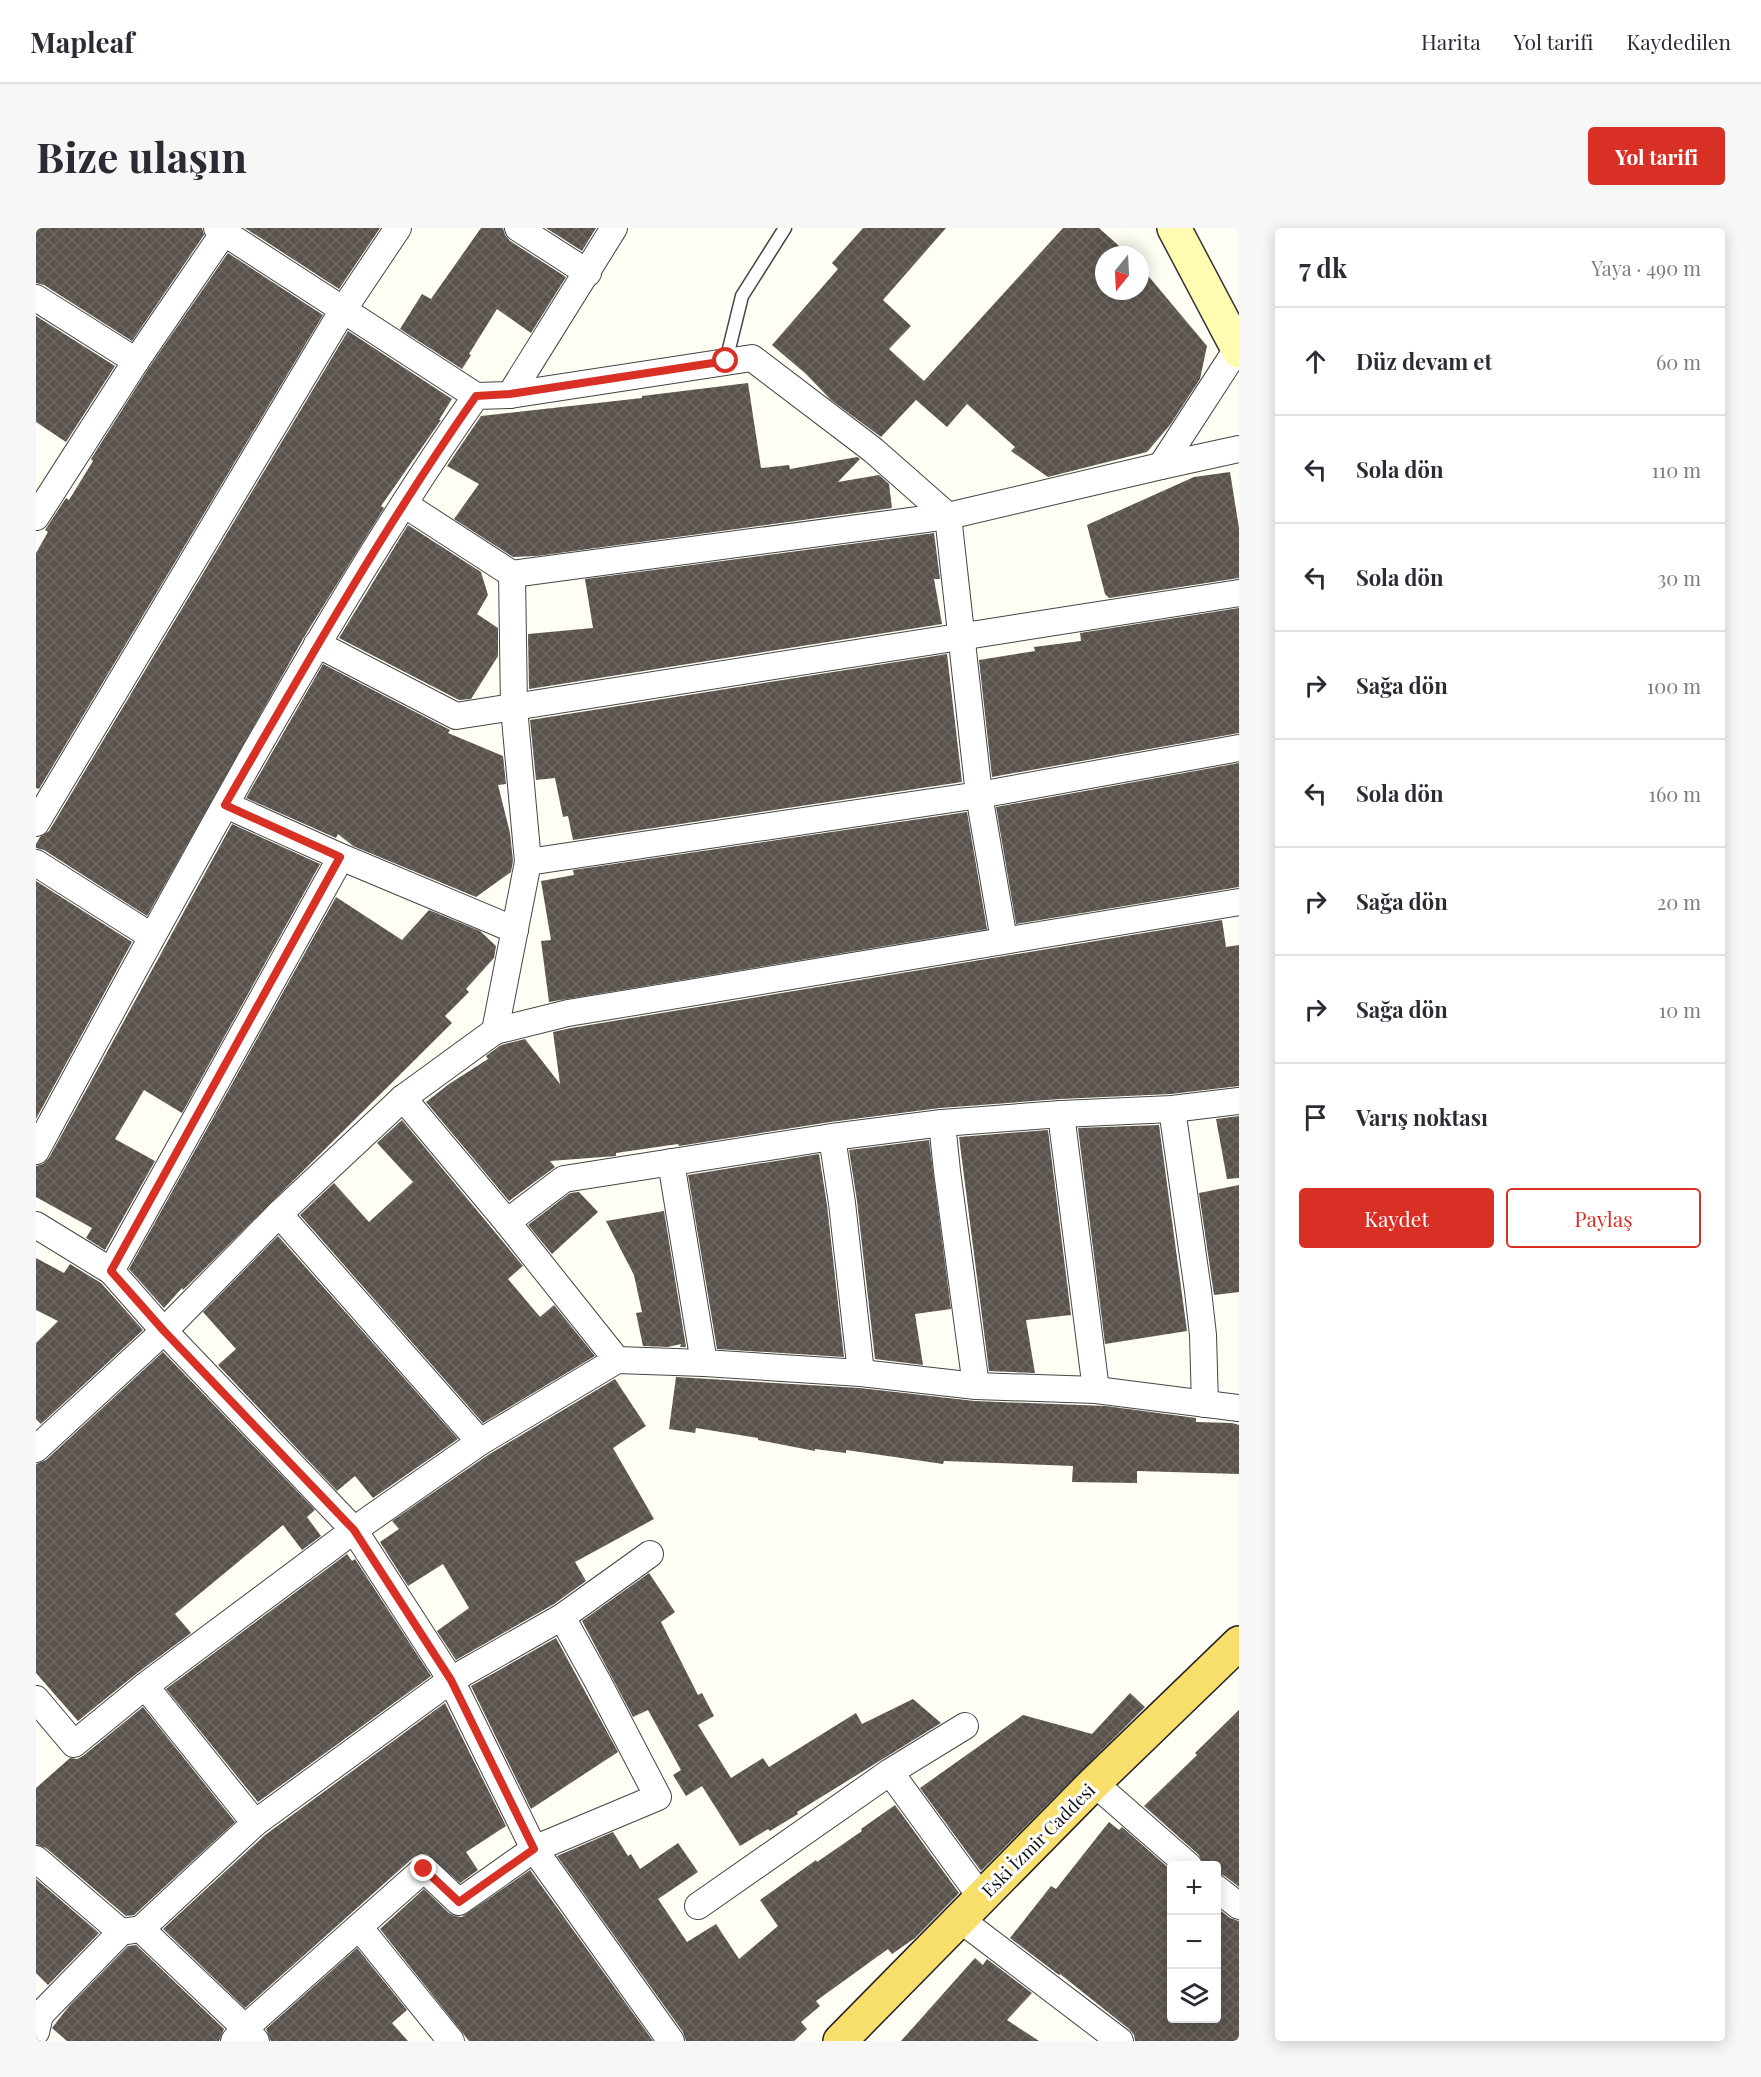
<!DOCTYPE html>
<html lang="tr">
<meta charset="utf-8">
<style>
:root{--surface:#fff;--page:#f7f7f7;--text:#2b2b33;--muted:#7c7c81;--line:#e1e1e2;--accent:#d93025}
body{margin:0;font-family:"Playfair Display",serif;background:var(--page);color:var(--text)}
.controls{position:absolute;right:18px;bottom:18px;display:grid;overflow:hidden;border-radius:6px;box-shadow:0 3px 15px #0003}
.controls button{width:54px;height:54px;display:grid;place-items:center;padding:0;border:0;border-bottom:2px solid var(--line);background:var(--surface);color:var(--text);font:30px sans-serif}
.compass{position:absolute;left:1059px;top:18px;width:54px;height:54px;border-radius:50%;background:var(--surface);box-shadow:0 3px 15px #0003;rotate:198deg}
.stop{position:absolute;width:18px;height:18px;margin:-14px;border:4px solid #d93025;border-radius:50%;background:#fff}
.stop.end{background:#d93025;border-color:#fff;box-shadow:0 2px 6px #0008}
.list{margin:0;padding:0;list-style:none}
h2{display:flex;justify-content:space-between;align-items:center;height:78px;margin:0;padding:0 24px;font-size:26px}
h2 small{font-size:20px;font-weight:400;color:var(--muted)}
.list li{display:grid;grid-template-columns:39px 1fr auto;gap:18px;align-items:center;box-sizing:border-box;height:108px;padding:0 24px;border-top:2px solid var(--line)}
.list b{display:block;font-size:22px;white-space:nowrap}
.list em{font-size:20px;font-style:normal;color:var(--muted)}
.actions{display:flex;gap:12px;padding:18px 24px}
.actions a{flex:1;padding:14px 0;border:2px solid var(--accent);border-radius:6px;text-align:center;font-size:21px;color:var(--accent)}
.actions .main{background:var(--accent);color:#fff}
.icon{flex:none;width:33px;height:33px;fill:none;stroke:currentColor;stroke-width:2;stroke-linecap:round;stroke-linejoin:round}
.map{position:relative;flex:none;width:1203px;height:1813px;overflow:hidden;border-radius:6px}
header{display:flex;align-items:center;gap:36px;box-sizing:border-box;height:84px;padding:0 30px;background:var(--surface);border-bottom:2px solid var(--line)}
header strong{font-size:28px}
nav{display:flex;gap:33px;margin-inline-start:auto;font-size:21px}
.intro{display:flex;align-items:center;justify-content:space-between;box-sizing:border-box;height:144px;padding:0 36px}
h1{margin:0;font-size:42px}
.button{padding:15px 27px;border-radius:6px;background:var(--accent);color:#fff;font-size:21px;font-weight:700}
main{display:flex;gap:36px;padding:0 36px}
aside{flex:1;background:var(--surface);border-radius:6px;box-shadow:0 3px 15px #0003}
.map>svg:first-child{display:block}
.building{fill:url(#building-cross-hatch)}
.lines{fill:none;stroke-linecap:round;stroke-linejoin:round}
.service-casing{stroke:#444;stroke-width:15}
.minor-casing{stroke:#444;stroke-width:28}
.secondary-casing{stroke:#333;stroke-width:36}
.primary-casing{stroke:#222;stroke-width:36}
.service{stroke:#fff;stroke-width:12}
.minor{stroke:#fff;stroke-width:26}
.secondary{stroke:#fffbb0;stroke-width:33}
.primary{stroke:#f8de6b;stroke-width:33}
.route{stroke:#d93025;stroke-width:8}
.labels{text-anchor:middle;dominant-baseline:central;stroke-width:6;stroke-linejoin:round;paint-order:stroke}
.street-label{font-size:18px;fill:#111;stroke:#fff}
</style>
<header>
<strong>Mapleaf</strong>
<nav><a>Harita</a><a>Yol tarifi</a><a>Kaydedilen</a></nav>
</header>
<div class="intro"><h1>Bize ulaşın</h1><a class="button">Yol tarifi</a></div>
<main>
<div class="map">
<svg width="1203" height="1813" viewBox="0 0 1203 1813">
<defs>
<pattern id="building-cross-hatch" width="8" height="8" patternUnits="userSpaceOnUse" patternTransform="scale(1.5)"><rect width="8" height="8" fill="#5a534d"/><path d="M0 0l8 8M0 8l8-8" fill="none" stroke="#6d6762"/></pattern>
</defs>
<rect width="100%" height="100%" fill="#fffef5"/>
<g class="building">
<polygon points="0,0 166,0 168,7 96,113 8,57 0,55"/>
<polygon points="209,0 344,0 303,61"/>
<polygon points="445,0 467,0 469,7 474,13 530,49 495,105 461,81 433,126 435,127 426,141 364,101 386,66 395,71"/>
<polygon points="510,0 560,0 546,23"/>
<polygon points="827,0 910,0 847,72 875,98 853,121 888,153 1027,0 1063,0 1093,27 1068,27 1068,63 1104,63 1104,38 1171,118 1164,151 1134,197 1111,224 1012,249 975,223 979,219 931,176 911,199 880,172 845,209 795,172 770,146 736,117 802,41 796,35"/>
<polygon points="192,25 287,87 3,561 0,560 0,325 12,304 9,302 30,270 33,272 57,233 55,231 112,141"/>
<polygon points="0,88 79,138 30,214 0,194"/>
<polygon points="312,103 416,171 403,192 405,192 345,278 348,280 268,409 111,688 8,622 0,620 0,616 4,609 13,603"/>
<polygon points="712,155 725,240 753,237 754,241 821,229 824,231 802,254 843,247 853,256 856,280 501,328 477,329 418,291 443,256 411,238 445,188 606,170 606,168"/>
<polygon points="1194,244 1203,300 1203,350 1073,370 1069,366 1051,297 1158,249"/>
<polygon points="372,297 445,344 452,367 441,386 462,400 462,428 435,471 423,472 303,410"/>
<polygon points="898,305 904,351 898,351 906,396 493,461 492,406 557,400 549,351"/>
<polygon points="1203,380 1203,505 956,549 943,432 999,423 998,419 1045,413 1044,405"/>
<polygon points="911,426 926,554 537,612 532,588 527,589 519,550 500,552 494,492"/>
<polygon points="287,436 414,502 412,505 467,528 470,556 462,557 474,605 477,633 475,644 440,669 317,618 302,606 300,610 210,570"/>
<polygon points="1203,535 1203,659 980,696 960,579"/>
<polygon points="931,584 951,701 513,774 505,713 515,712 505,653 538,647 537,642"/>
<polygon points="196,596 284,636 146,885 108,862 79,911 119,933 69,1022 50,1010 56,1000 0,969 0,938 7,936 13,930"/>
<polygon points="0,653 96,714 0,891"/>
<polygon points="300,669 366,712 393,682 444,703 460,718 458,730 430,761 433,764 409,788 416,795 147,1062 146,1060 128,1080 93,1041"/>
<polygon points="1186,692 1190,719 1203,717 1203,858 1135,866 1024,871 904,880 794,894 643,918 642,916 580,925 580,928 514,933 519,939 473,973 390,874 413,856 452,831 450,828 465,817 489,811 524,856 517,804 535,800"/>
<polygon points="1203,888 1203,950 1191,951 1180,891"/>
<polygon points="366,892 487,1038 472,1051 504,1089 518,1077 559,1128 447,1195 264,987 298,955 333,994 377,954 341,915"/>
<polygon points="1123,897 1151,1103 1069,1116 1042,900"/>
<polygon points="1012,902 1035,1087 990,1092 999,1145 953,1143 923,909"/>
<polygon points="893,912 915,1081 879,1086 887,1137 839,1131 821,973 813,922"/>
<polygon points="783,926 791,977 808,1129 681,1121 652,947"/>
<polygon points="1203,957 1203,1064 1178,1067 1163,965"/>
<polygon points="543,964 562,984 516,1026 492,997 534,965"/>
<polygon points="628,983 650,1119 644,1119 645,1116 632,1119 607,1118 600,1085 606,1084 598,1047 570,993"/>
<polygon points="242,1008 422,1211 337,1270 319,1248 301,1263 182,1137 200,1121 167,1084"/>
<polygon points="0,1030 28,1045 34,1036 65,1055 107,1102 5,1196 0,1191 0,1115 22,1093 0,1082"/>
<polygon points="127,1124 279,1282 271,1289 285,1308 266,1322 247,1297 139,1386 155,1405 100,1446 42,1493 0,1445 0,1236 10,1232"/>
<polygon points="640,1149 824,1160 939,1173 1070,1178 1160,1190 1160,1194 1196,1195 1203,1197 1203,1246 1101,1243 1101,1255 1036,1254 1037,1238 908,1233 907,1236 810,1222 810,1225 779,1221 779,1223 722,1212 722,1210 660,1200 659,1205 633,1201"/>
<polygon points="579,1151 610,1198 577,1220 618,1291 539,1334 550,1353 518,1376 420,1432 401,1403 433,1380 407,1336 372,1358 344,1314 363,1301 356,1293 452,1227"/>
<polygon points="311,1326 316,1333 319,1331 395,1448 222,1574 130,1461"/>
<polygon points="613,1345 639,1384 625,1394 662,1467 666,1465 678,1488 662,1497 695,1550 727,1530 733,1539 820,1485 826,1496 877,1471 905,1495 761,1584 762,1586 734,1603 732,1601 704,1618 666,1558 650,1568 637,1547 645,1542 612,1482 597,1489 546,1393"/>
<polygon points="520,1410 582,1524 495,1581 435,1458"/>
<polygon points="1094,1465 1109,1479 945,1643 884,1560 987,1487 1056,1506"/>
<polygon points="409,1475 470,1598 430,1624 442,1642 424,1655 392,1627 385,1626 378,1629 209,1780 127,1701 229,1607"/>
<polygon points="107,1479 199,1594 98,1687 90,1688 10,1620 0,1616 0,1560 34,1530 41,1531 47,1528"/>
<polygon points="1203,1482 1203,1659 1189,1648 1180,1645 1180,1638 1168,1638 1163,1627 1108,1578 1161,1527 1159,1525"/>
<polygon points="859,1577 923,1665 879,1710 856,1726 852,1721 780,1773 784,1778 765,1794 771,1801 758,1813 650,1813 647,1804 521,1628 577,1604 592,1628 595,1626 604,1641 642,1615 662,1644 622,1671 651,1714 680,1696 703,1731 742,1698 724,1672 780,1632 781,1634 826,1603 825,1601"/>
<polygon points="1073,1594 1083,1602 1086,1599 1136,1643 1136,1791 1180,1791 1180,1679 1194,1690 1203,1693 1203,1813 1099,1813 1098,1807 1093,1801 1024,1746 1023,1747 974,1710 1015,1658 1020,1661"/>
<polygon points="494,1642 617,1813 433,1813 344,1701 388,1661 413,1685 419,1688 426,1689"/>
<polygon points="0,1651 63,1705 12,1757 0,1745"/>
<polygon points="100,1717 188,1801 183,1813 31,1813 16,1800 33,1778 92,1718"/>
<polygon points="321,1720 371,1782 356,1795 372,1813 235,1813 230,1801"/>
<polygon points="939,1730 947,1737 951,1731 996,1765 971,1792 1003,1813 865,1813"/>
</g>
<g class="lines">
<defs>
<polyline id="service" points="690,133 706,68 749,0"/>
<g id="minor">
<polyline points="181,0 440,168"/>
<polyline points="482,0 552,45"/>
<polyline points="0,70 100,133"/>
<polyline points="474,167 578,0"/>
<polyline points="1125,238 1201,121"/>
<polyline points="368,276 476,346 912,288 1125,238 1203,221"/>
<polyline points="0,289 100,133 191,0"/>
<polyline points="476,346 478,480 492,634"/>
<polyline points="281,416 420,488 1203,365"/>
<polyline points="190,577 305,629 479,702"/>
<polyline points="0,595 307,82 362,0"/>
<polyline points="0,635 115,708"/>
<polyline points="459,803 492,634 943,567 1203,520"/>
<polyline points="367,870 471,994 581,1132"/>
<polyline points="1136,881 1162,1063 1167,1107 1169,1176"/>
<polyline points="1025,886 1060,1162"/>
<polyline points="906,895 911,943 940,1158"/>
<polyline points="796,909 806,975 825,1145"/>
<path d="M0,923c72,-134 145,-268 220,-401 69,-120 140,-240 220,-354l34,-1 242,-37 121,92 75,66 31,279 25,145"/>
<polyline points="635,934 668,1135"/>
<polyline points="243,986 444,1214"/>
<polyline points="471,994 528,951 796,909 906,895 1025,886 1136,881 1203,873"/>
<polyline points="0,997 75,1043 128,1103 318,1302 415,1452 498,1621 635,1813"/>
<polyline points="75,1043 305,629"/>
<polyline points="0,1221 128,1103 243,986 367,870 459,803 532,785 1203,674"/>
<polyline points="109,1458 219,1595"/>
<polyline points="0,1471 38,1516 109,1458 318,1302 444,1214 581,1132 668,1135 825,1145 940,1158 1060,1162 1203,1180"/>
<polyline points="854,1544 945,1669"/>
<polyline points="1058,1555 1153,1638"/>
<polyline points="0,1631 85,1704 105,1701 209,1800 220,1813"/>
<polyline points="1180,1660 1203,1678"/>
<polyline points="662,1678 854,1544 929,1498"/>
<polyline points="925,1692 1084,1813"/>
<polyline points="323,1699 415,1813"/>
<polyline points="105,1701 219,1595 415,1452 526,1389 614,1326"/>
<polyline points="0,1804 4,1787 85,1704"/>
<polyline points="198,1813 209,1800 388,1641 423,1674 498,1621 622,1569 562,1454 526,1389"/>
</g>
<polyline id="secondary" points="1138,0 1203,123"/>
<polyline id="primary" points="804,1813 1058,1555 1203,1415"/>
</defs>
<use href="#service" class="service-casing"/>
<use href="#minor" class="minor-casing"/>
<use href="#secondary" class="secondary-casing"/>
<use href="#primary" class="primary-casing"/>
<use href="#service" class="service"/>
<use href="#minor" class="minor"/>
<use href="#secondary" class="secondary"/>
<use href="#primary" class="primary"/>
</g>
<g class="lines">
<path class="route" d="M388,1641l35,33 75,-53 -83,-169 -97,-150 -190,-199 -53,-60 229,-414 -115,-52c80,-139 159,-278 251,-409l34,-2 216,-33"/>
</g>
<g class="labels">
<g class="street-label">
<text transform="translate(1002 1612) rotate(-45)">Eski İzmir Caddesi</text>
</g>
</g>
</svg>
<div class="controls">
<button>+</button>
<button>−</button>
<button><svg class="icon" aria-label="layers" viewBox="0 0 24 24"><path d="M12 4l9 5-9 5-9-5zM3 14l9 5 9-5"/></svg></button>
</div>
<svg class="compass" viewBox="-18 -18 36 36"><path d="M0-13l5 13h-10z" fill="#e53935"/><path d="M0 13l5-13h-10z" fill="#7c7c81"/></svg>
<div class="stop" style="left:690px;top:133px"></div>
<div class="stop end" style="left:388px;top:1641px"></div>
</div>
<aside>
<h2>7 dk<small>Yaya · 490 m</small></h2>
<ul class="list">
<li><svg class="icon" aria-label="ahead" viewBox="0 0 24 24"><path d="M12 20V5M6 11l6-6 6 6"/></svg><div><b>Düz devam et</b></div><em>60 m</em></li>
<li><svg class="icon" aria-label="left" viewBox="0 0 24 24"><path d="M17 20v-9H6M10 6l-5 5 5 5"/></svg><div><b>Sola dön</b></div><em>110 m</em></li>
<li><svg class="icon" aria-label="left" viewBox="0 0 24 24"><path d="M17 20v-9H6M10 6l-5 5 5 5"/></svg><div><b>Sola dön</b></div><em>30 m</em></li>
<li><svg class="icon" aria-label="right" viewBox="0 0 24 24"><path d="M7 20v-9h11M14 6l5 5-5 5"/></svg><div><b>Sağa dön</b></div><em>100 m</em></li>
<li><svg class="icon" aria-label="left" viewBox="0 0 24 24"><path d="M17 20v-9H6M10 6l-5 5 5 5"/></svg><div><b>Sola dön</b></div><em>160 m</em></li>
<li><svg class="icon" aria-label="right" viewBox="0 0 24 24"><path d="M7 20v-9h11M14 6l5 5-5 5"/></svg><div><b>Sağa dön</b></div><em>20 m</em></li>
<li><svg class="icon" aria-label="right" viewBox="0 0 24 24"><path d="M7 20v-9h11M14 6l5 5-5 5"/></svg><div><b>Sağa dön</b></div><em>10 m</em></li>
<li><svg class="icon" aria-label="arrive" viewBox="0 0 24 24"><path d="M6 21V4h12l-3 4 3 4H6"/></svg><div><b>Varış noktası</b></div></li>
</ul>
<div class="actions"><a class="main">Kaydet</a><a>Paylaş</a></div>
</aside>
</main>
